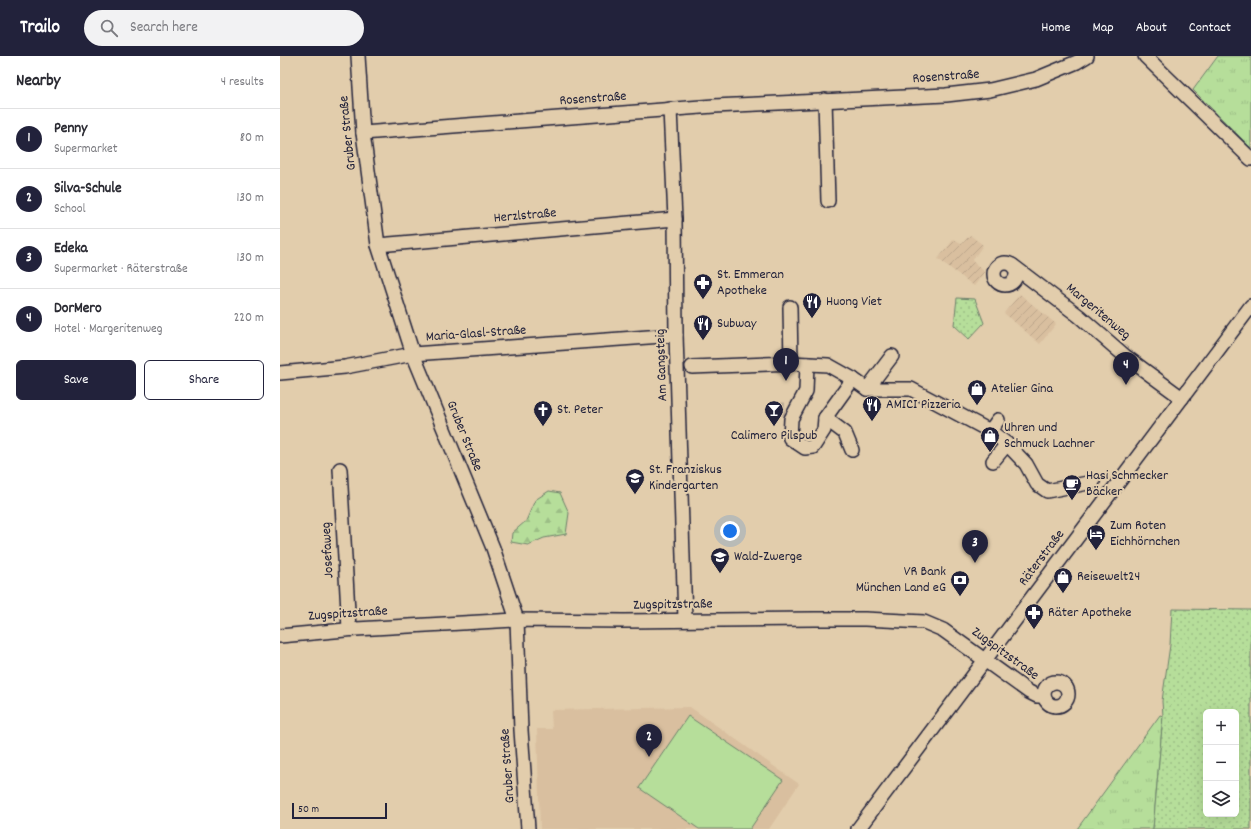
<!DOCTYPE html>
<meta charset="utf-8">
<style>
:root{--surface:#fff;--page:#f2f2f3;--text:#2b2b33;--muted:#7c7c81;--line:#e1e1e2;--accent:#22223b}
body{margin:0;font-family:Dekko,sans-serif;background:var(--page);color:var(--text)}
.controls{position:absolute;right:12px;bottom:12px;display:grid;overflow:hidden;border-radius:6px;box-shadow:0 4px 16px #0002}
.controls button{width:36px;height:36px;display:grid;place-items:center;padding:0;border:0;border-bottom:1px solid var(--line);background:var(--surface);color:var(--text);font:20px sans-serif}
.scale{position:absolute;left:12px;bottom:10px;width:95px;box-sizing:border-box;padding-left:4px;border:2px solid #22223b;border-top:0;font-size:11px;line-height:14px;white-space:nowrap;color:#22223b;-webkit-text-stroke:3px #e2cdac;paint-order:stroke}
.you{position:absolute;left:450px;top:475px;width:14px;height:14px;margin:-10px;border:3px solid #fff;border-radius:50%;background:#1a73e8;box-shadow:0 0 0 6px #1a73e833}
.badge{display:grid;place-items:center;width:26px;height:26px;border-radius:50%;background:var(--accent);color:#fff;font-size:13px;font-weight:700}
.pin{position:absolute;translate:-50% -33px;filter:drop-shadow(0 1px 2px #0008)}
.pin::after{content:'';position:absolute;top:21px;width:14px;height:12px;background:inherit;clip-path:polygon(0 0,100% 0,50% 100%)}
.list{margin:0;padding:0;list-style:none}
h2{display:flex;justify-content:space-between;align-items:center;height:52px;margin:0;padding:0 16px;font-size:17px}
h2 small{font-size:13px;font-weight:400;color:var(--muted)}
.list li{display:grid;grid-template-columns:26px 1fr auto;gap:12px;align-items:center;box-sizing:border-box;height:60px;padding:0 16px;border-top:1px solid var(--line)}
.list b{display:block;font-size:15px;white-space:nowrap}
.list p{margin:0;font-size:13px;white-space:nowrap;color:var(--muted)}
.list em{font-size:13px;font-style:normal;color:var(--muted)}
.actions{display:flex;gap:8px;padding:12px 16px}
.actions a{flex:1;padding:9px 0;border:1px solid var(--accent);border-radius:6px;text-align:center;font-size:14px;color:var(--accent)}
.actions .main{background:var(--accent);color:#fff}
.icon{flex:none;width:22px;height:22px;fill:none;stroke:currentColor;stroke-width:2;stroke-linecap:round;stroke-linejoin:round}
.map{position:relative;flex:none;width:971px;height:773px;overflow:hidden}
header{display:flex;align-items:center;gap:24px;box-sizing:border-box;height:56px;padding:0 20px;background:var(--accent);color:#fff}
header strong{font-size:19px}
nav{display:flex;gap:22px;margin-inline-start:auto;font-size:14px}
.search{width:280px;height:36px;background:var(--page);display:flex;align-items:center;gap:10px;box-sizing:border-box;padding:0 14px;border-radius:22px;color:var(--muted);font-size:15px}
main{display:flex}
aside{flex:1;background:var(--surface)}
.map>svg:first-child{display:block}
.built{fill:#d9bf9f}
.industrial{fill:url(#industrial-furrows)}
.grass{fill:url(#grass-tufts);stroke:#6c806a}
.forest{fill:url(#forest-firs);stroke:#6c806a}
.park{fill:url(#park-dots);stroke:#6c806a;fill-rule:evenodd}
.pitch{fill:#b6de9a;stroke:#6c806a}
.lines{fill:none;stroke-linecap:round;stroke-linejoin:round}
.minor-tunnel{stroke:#bcab95;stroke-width:13;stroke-dasharray:13 6;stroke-linecap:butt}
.minor-casing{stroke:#22223b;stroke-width:16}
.minor{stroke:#e2cdac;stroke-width:13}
.labels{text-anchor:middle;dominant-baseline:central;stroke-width:4;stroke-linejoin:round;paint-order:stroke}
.street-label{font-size:14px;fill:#22223b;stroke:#e2cdac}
.poi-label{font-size:14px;fill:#22223b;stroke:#e2cdac;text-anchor:start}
</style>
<header>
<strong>Trailo</strong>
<div class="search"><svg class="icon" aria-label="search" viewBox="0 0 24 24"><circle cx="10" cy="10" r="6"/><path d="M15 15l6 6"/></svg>Search here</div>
<nav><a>Home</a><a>Map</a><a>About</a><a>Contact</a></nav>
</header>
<main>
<aside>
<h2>Nearby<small>4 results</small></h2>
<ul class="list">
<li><span class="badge">1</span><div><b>Penny</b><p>Supermarket</p></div><em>80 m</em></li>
<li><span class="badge">2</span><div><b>Silva-Schule</b><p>School</p></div><em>130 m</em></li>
<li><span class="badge">3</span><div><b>Edeka</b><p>Supermarket · Räterstraße</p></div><em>130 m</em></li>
<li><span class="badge">4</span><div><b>DorMero</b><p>Hotel · Margeritenweg</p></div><em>220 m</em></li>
</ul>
<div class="actions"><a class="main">Save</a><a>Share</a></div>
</aside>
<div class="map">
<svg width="971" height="773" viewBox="0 0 971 773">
<defs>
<pattern id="industrial-furrows" width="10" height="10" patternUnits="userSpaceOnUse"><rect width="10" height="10" fill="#d9bf9f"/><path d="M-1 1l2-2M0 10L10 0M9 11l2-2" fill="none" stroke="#baa48a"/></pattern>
<pattern id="grass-tufts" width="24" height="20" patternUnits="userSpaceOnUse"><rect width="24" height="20" fill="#b6de9a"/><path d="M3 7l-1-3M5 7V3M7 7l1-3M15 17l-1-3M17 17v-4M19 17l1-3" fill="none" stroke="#9cbe86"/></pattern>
<pattern id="forest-firs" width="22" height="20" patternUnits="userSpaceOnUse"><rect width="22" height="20" fill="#b6de9a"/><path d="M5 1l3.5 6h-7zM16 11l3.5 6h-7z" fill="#9cbe86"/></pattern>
<pattern id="park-dots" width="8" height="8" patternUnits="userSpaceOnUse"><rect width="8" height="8" fill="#b6de9a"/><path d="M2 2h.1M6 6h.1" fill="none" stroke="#9cbe86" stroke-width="1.8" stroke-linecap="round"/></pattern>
</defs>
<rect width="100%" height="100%" fill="#e2cdac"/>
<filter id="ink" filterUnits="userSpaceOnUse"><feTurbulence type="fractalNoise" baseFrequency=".025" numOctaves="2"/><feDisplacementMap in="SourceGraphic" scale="8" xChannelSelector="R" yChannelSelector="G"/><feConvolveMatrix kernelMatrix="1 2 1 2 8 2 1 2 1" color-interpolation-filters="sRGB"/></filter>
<g filter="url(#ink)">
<polygon class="built" points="410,651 519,728 489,773 260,773 257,673 272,673 271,654"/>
<g class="industrial">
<polygon points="690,179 703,189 692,205 705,216 694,230 658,203 674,183 682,188"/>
<polygon points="740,238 776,268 760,288 724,257"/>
</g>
<g class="grass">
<polygon points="938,0 971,0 971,92 913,34"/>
<polygon points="880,659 883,660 873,773 797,773"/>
</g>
<polygon class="forest" points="269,435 280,437 289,457 286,478 264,482 248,489 231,486 232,477 246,465 255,444"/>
<g class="park">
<polygon points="677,242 695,243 704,267 689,283 674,269"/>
<path d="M892,553l79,1v219h-98l10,-113 -1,-15 8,-56zM926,656h30v102h-30z"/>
</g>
<polygon class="pitch" points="408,660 503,724 470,773 419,773 359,732"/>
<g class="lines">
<polyline class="minor-tunnel" points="501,353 505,353"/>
<defs>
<g id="minor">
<polyline points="78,0 83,77 98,189 133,298 213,492 237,564 241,674 248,773"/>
<polyline points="865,0 971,103"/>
<polyline points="545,44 548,145"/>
<polyline points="390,53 395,163 396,279 405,564"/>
<polyline points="83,77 434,50 666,39 710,34 756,23 797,6 807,0"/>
<polyline points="98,189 395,163"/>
<circle cx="725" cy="218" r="11"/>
<polyline points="732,209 799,260 845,300 902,342"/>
<polyline points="510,251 511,307"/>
<polyline points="527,308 526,335 511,363 510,382 525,392 533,391 544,374 545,362"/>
<polyline points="412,311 511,307 548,309 573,323 587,333 631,333 710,375 727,388 746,408 757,428 767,435 813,426"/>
<polyline points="0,317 65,311 133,298 396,279"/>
<polyline points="587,333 612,300"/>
<polyline points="710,375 718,364"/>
<polyline points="572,394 565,377 545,362 573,323"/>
<polyline points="713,405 727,388"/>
<polyline points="60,413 69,573"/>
<polyline points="0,580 76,573 237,564 344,565 535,563 585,563 644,566 663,574 749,636 757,640 764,640"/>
<circle cx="776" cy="638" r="12"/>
<polyline points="578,773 971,250"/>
</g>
</defs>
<use href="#minor" class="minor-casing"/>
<use href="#minor" class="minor"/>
</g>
</g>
<defs>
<symbol id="pharmacy-pin" viewBox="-11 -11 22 30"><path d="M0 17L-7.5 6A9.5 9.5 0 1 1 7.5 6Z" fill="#22223b" stroke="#e2cdac"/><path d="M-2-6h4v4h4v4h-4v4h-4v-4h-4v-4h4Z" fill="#fff"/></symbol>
<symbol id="restaurant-pin" viewBox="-11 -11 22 30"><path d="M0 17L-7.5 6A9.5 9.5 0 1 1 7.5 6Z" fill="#22223b" stroke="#e2cdac"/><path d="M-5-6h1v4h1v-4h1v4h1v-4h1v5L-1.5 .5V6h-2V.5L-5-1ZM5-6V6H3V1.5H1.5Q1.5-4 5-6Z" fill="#fff"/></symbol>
<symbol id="shop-pin" viewBox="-11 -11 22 30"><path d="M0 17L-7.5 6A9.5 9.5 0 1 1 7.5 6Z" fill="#22223b" stroke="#e2cdac"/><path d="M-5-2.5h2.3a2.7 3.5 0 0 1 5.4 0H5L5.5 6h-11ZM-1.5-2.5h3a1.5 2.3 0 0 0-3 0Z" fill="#fff"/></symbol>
<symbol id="church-pin" viewBox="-11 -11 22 30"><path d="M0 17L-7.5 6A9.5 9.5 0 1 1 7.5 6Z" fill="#22223b" stroke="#e2cdac"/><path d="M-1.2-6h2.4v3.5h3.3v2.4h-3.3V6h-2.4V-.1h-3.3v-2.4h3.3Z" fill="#fff"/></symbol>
<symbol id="bar-pin" viewBox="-11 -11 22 30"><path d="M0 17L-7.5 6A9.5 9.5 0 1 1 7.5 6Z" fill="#22223b" stroke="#e2cdac"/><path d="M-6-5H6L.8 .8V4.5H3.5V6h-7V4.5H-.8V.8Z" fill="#fff"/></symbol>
<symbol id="school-pin" viewBox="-11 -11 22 30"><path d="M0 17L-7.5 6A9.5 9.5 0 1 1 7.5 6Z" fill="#22223b" stroke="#e2cdac"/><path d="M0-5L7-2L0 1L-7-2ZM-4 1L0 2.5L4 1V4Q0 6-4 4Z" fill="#fff"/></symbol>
<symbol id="cafe-pin" viewBox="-11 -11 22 30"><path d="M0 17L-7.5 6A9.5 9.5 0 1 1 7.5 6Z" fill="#22223b" stroke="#e2cdac"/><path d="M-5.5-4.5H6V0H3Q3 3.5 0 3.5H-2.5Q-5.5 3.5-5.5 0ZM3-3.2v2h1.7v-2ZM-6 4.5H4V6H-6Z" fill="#fff"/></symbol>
<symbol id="hotel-pin" viewBox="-11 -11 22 30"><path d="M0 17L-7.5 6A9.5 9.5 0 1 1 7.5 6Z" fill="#22223b" stroke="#e2cdac"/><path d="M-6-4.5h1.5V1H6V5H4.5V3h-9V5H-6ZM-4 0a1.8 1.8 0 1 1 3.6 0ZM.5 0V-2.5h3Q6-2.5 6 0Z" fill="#fff"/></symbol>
<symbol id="bank-pin" viewBox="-11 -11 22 30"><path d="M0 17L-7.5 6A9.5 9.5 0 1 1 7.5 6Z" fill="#22223b" stroke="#e2cdac"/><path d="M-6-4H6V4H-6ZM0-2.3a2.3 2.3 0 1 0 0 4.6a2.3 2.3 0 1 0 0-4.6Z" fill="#fff"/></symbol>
</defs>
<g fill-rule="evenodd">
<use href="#pharmacy-pin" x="412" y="216" width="22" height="30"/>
<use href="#restaurant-pin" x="521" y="235" width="22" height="30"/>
<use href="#restaurant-pin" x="412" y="257" width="22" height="30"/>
<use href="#shop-pin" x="686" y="322" width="22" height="30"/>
<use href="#restaurant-pin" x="581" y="338" width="22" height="30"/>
<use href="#church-pin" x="252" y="343" width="22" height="30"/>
<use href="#bar-pin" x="483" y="343" width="22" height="30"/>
<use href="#shop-pin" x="699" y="369" width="22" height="30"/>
<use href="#school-pin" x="344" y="411" width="22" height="30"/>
<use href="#cafe-pin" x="781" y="417" width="22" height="30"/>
<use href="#hotel-pin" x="805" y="467" width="22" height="30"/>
<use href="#school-pin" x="429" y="490" width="22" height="30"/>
<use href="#shop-pin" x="772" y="510" width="22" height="30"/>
<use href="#bank-pin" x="669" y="513" width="22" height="30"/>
<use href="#pharmacy-pin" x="743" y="546" width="22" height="30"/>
</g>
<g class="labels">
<g class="street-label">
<text transform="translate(666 21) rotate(-4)">Rosenstraße</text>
<text transform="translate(313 43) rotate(-4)">Rosenstraße</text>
<text transform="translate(68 77) rotate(-96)">Gruber Straße</text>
<text transform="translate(245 160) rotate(-5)">Herzlstraße</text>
<text transform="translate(818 256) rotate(40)">Margeritenweg</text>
<text transform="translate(196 278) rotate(-4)">Maria-Glasl-Straße</text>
<text transform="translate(382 309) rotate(-92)">Am Gangsteig</text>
<text transform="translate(184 380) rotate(68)">Gruber Straße</text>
<text transform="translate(48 494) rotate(-93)">Josefaweg</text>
<text transform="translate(762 502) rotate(-53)">Räterstraße</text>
<text transform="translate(393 549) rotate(-1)">Zugspitzstraße</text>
<text transform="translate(68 558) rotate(-4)">Zugspitzstraße</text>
<text transform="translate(725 598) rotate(36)">Zugspitzstraße</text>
<text transform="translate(228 710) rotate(-94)">Gruber Straße</text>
</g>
<g class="poi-label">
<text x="437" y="219">St. Emmeran<tspan x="437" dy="16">Apotheke</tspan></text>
<text x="546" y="246">Huong Viet</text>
<text x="437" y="268">Subway</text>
<text x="711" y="333">Atelier Gina</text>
<text x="606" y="349">AMICI Pizzeria</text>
<text x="277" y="354">St. Peter</text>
<text x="724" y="372">Uhren und<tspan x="724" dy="16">Schmuck Lachner</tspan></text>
<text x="494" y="380" text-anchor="middle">Calimero Pilspub</text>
<text x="369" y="414">St. Franziskus<tspan x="369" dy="16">Kindergarten</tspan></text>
<text x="806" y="420">Hasi Schmecker<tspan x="806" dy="16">Bäcker</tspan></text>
<text x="830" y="470">Zum Roten<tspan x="830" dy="16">Eichhörnchen</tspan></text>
<text x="454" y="501">Wald-Zwerge</text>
<text x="666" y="516" text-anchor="end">VR Bank<tspan x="666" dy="16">München Land eG</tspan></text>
<text x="797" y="521">Reisewelt24</text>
<text x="768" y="557">Räter Apotheke</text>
</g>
</g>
</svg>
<div class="controls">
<button>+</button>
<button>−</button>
<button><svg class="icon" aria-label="layers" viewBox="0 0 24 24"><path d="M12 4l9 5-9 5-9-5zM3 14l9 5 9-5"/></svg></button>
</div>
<div class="scale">50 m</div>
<div class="you"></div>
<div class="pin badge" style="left:506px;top:325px">1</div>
<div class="pin badge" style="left:369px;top:701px">2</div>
<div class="pin badge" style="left:695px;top:507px">3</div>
<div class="pin badge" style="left:846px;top:329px">4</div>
</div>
</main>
